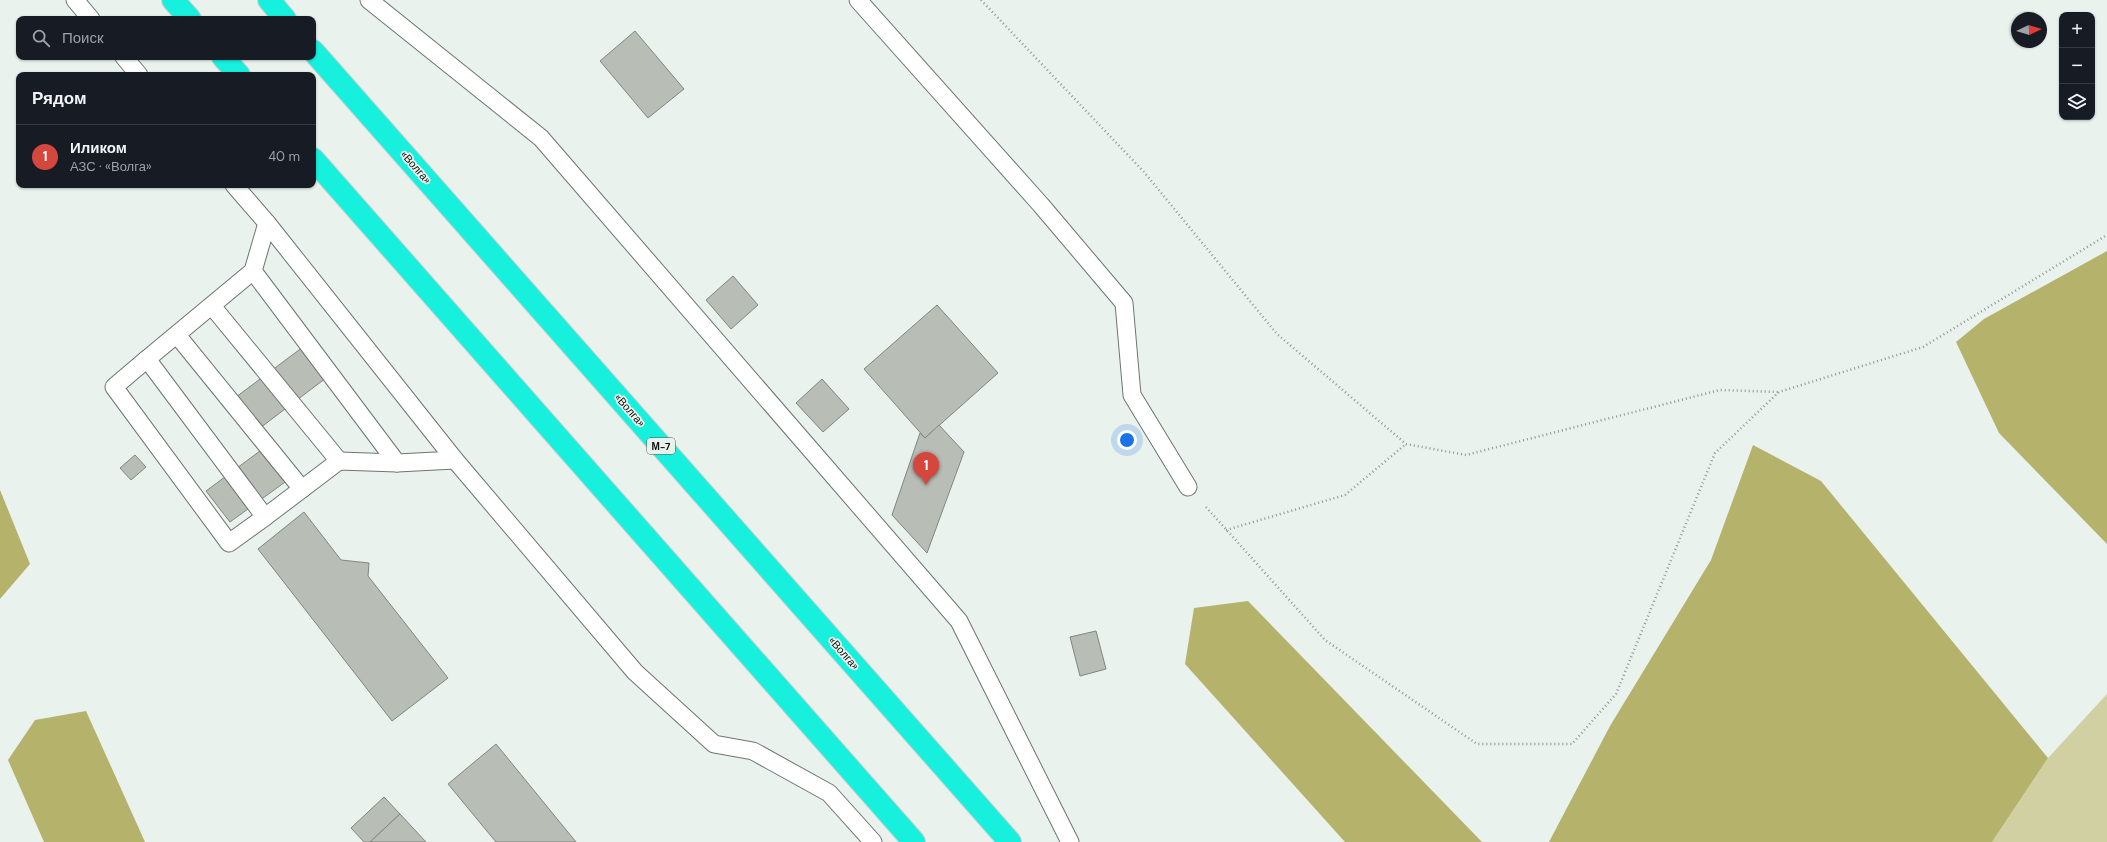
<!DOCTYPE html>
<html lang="ru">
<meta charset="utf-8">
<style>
:root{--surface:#171b24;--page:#242831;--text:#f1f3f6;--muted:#9ea1a6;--line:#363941;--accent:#d5473d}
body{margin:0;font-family:"DM Sans",sans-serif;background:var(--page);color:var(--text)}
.controls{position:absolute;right:12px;top:12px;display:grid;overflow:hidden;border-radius:8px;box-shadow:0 1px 3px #0004}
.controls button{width:36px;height:36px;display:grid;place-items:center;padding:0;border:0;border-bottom:1px solid var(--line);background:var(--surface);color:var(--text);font:20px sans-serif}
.compass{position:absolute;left:2011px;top:12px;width:36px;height:36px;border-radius:50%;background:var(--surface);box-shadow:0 1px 3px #0004;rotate:86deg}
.you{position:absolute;left:1127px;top:440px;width:14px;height:14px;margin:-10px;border:3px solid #fff;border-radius:50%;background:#1a73e8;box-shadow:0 0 0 6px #1a73e833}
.badge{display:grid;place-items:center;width:26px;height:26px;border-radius:50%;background:var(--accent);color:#fff;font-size:13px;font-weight:700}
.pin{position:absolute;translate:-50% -33px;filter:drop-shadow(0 1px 2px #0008)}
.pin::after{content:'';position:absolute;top:21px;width:14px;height:12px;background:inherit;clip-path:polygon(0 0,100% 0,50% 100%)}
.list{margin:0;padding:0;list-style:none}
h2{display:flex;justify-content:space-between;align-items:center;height:52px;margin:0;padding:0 16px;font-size:17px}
h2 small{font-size:13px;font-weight:400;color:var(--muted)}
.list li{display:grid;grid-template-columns:26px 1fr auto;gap:12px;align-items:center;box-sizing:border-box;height:64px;padding:0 16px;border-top:1px solid var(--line)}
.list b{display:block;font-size:15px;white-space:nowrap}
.list p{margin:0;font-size:13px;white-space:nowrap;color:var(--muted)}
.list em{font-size:13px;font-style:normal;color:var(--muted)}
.icon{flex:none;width:22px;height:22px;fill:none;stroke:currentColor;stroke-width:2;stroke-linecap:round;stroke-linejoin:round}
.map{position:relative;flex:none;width:2107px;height:842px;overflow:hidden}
.search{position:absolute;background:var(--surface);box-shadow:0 1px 3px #0004;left:16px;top:16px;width:300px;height:44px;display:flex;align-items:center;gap:10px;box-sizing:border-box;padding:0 14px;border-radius:8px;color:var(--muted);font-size:15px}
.panel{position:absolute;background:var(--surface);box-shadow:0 1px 3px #0004;left:16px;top:72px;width:300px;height:116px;border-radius:8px}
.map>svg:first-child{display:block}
.green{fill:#d1d0a3}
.forest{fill:#b5b26c}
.building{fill:#b8bdb5;stroke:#82867f}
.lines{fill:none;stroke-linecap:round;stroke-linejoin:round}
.lane-casing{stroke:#6d7570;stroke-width:19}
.highway-casing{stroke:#cfcfcf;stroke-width:24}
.path{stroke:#909793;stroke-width:2.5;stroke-dasharray:1 3;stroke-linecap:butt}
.lane{stroke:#fff;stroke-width:17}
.highway{stroke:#16f0dd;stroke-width:22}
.labels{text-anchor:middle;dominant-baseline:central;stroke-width:3.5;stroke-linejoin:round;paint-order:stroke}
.shield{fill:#e9f2ed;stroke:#4f5451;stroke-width:1}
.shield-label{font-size:10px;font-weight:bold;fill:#0d100e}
.street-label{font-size:11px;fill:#0d100e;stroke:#e9f2ed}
</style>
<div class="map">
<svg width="2107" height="842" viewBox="0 0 2107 842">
<rect width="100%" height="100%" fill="#e9f2ed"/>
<polygon class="green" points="2107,694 2107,842 1992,842 2048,758"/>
<g class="forest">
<polygon points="2107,251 2107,544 1999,433 1956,342 1984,319"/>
<polygon points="1753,445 1821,481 2048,758 1992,842 1549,842 1610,726 1711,560"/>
<polygon points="0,490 30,564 0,599"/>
<polygon points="1248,601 1482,842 1345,842 1185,664 1194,608"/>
<polygon points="86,711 145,842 44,842 8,760 35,720"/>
</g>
<g class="building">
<polygon points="635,31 684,89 648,118 600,61"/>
<polygon points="733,276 758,305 731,329 706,300"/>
<polygon points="937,305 998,373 925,438 864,369"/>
<polygon points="303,347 326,378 252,434 228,403"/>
<polygon points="822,379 849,409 823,432 796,403"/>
<polygon points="939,425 964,452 927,553 892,515 920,433 925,438"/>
<polygon points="268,445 292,477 230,522 206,491"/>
<polygon points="135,455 146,467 131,480 120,468"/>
<polygon points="304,512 341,560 369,563 368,576 448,678 392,721 258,549"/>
<polygon points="1096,631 1106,669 1080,676 1070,637"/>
<polygon points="496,744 576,842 496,842 448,784"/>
<polygon points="384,797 400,814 370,842 364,842 351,828"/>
<polygon points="400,814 426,842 370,842"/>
</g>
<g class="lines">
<defs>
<g id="lane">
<polyline points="75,0 91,19"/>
<polyline points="369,0 541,138 959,621 1070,842"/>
<polyline points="858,0 1041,205 1124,303 1132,395 1188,487"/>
<polyline points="124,57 139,75"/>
<polyline points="234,185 267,223 455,460 635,672 714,744 753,751 829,793 873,842"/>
<polyline points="267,223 253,271 147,359 265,517 339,461 397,463 455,460"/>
<polyline points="253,271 397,463"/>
<polyline points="212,306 339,461"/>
<polyline points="177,335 302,489"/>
<polyline points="147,359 114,387 229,543 265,517"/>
</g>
<g id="highway">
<polyline points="173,0 190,19"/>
<polyline points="269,0 285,19"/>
<polyline points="313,51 1010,842"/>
<polyline points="223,57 239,75"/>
<polyline points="313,159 914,842"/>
</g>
</defs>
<use href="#lane" class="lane-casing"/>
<use href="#highway" class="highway-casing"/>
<g class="path">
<polyline points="981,0 1144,172 1277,334 1406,444 1466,455 1720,390 1779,392"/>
<polyline points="1206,507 1325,640 1477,744 1572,744 1616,694 1715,453 1779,392 1923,347 2107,235"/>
<polyline points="1226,530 1345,495 1406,444"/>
</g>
<use href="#lane" class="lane"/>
<use href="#highway" class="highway"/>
</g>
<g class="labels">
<rect class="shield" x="647" y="438" width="28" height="16" rx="3"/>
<g class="shield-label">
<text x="661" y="446">М-7</text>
</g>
<g class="street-label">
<text transform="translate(416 167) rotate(49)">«Волга»</text>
<text transform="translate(630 410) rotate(49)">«Волга»</text>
<text transform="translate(844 653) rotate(49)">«Волга»</text>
</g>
</g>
</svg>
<div class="controls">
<button>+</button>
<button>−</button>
<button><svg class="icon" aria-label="layers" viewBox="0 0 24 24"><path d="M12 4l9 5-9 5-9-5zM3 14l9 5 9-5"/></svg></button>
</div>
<svg class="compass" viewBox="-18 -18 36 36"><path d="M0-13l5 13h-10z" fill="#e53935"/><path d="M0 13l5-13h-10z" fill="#9ea1a6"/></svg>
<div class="you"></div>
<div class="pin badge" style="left:926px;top:485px">1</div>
<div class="search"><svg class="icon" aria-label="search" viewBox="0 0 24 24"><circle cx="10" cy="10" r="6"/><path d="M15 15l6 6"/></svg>Поиск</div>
<section class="panel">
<h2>Рядом<small></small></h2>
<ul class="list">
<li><span class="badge">1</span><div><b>Иликом</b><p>АЗС · «Волга»</p></div><em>40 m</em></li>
</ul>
</section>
</div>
